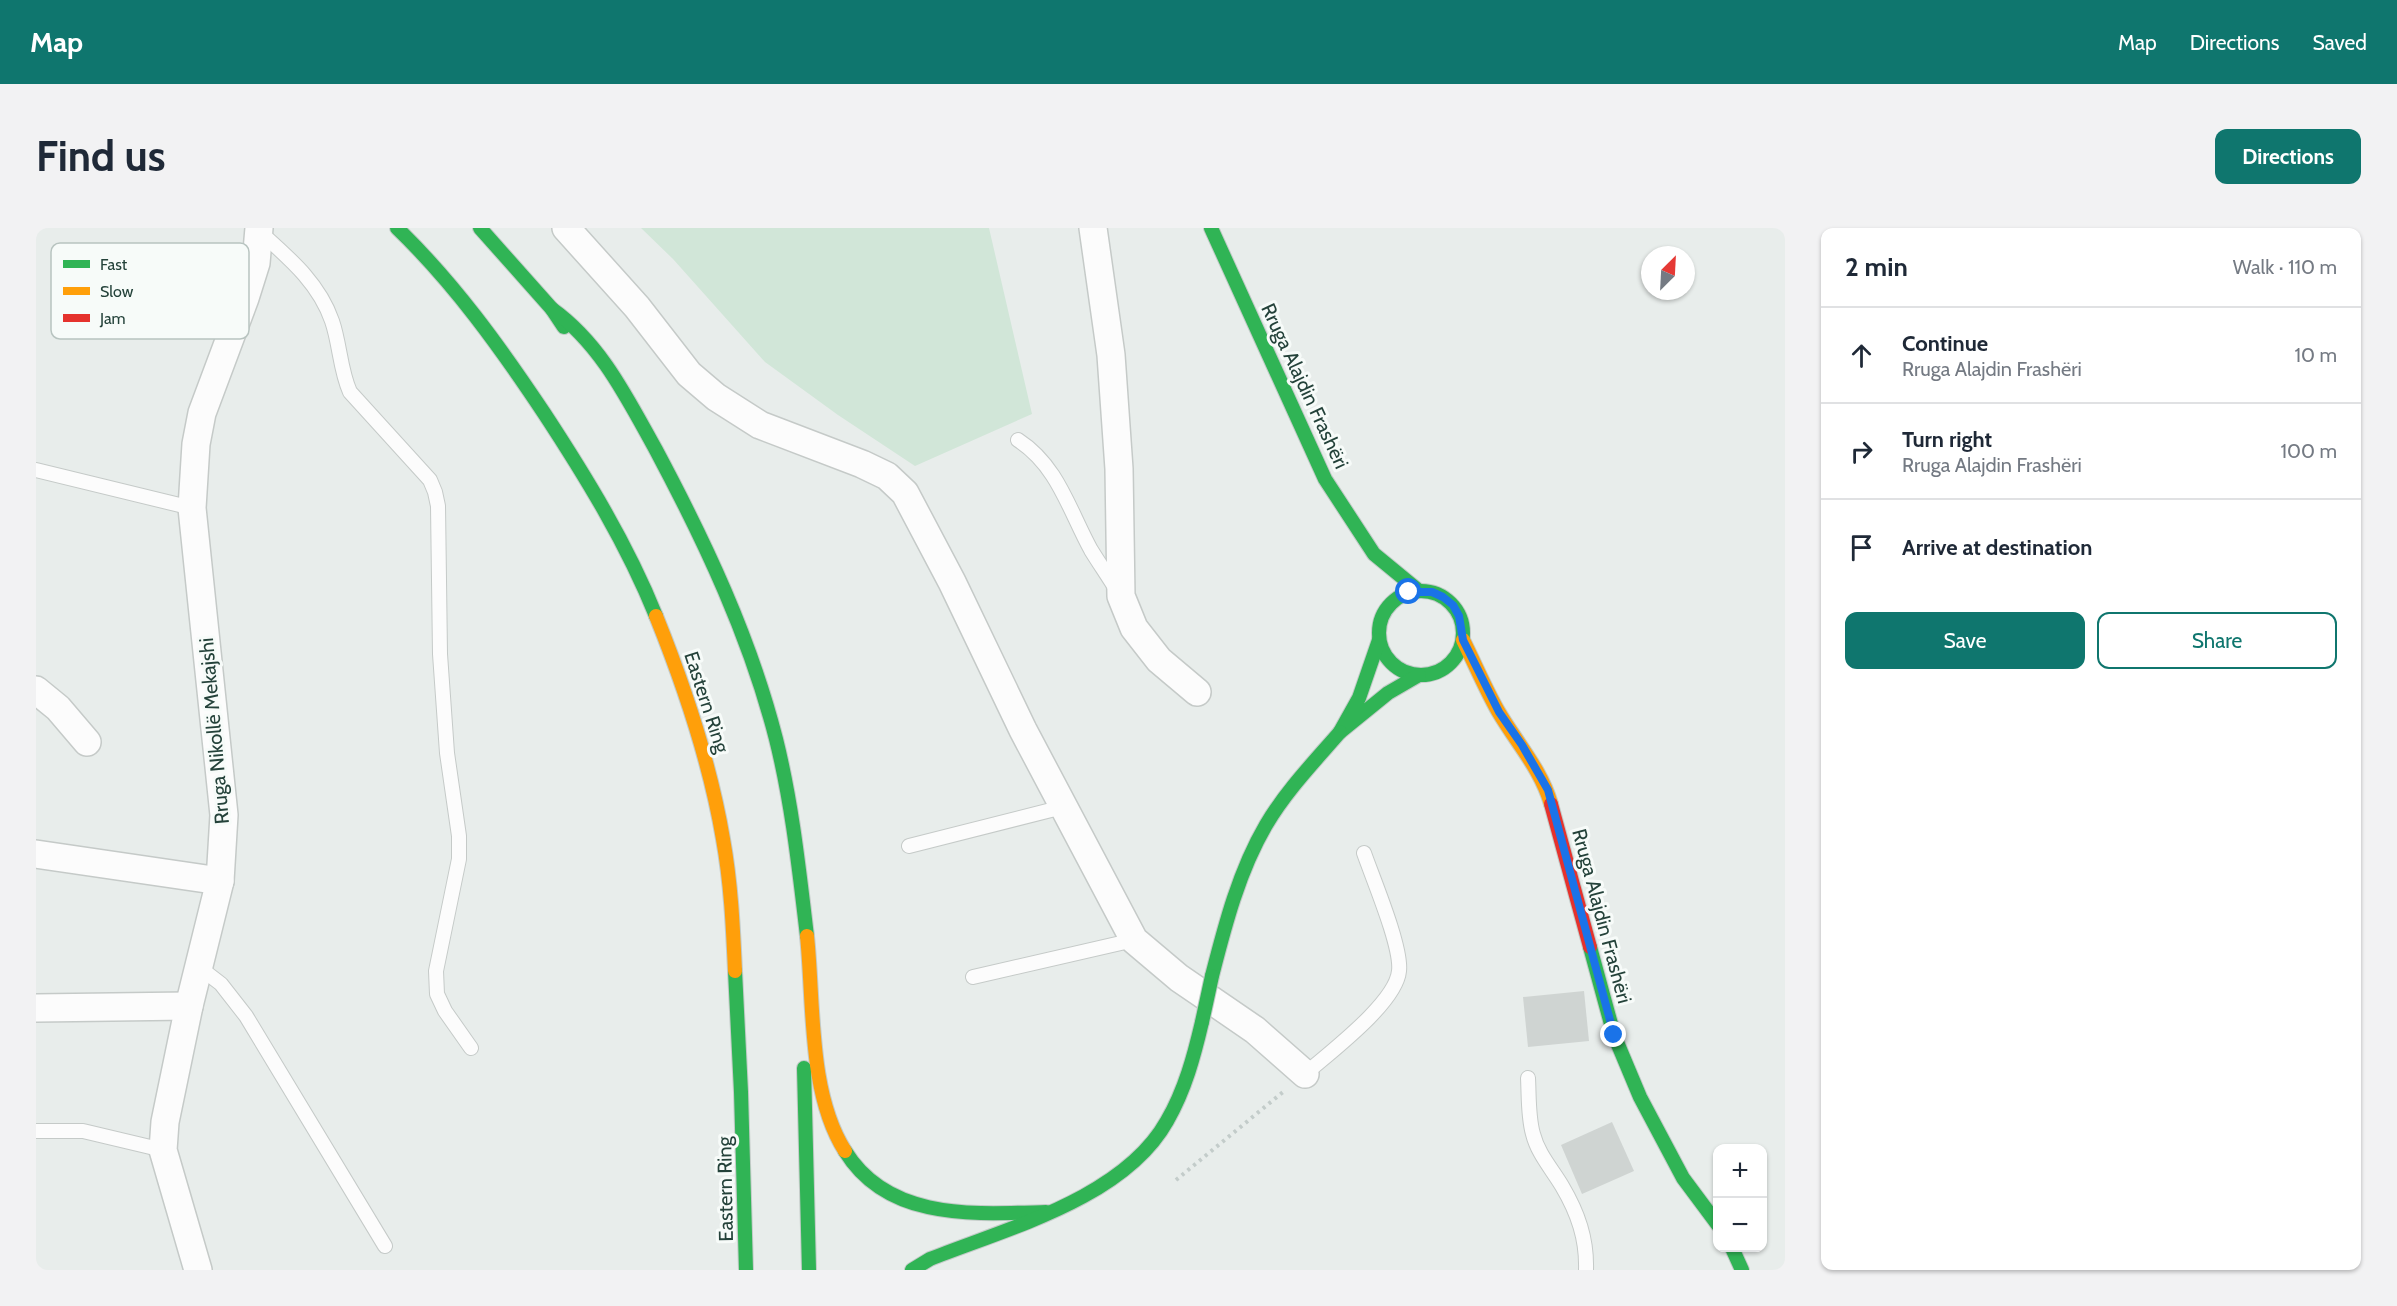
<!DOCTYPE html>
<meta charset="utf-8">
<style>
:root{--surface:#fff;--page:#f2f2f3;--text:#1f2937;--muted:#747a83;--line:#e0e1e3;--accent:#0f766e}
body{margin:0;font-family:Cabin,sans-serif;background:var(--page);color:var(--text)}
.controls{position:absolute;right:18px;bottom:18px;display:grid;overflow:hidden;border-radius:12px;box-shadow:0 2px 4px #0004}
.controls button{width:54px;height:54px;display:grid;place-items:center;padding:0;border:0;border-bottom:2px solid var(--line);background:var(--surface);color:var(--text);font:30px sans-serif}
.compass{position:absolute;left:1605px;top:18px;width:54px;height:54px;border-radius:50%;background:var(--surface);box-shadow:0 2px 4px #0004;rotate:24deg}
.stop{position:absolute;width:18px;height:18px;margin:-14px;border:4px solid #1a73e8;border-radius:50%;background:#fff}
.stop.end{background:#1a73e8;border-color:#fff;box-shadow:0 2px 6px #0008}
.list{margin:0;padding:0;list-style:none}
h2{display:flex;justify-content:space-between;align-items:center;height:78px;margin:0;padding:0 24px;font-size:26px}
h2 small{font-size:20px;font-weight:400;color:var(--muted)}
.list li{display:grid;grid-template-columns:39px 1fr auto;gap:18px;align-items:center;box-sizing:border-box;height:96px;padding:0 24px;border-top:2px solid var(--line)}
.list b{display:block;font-size:22px;white-space:nowrap}
.list p{margin:0;font-size:20px;white-space:nowrap;color:var(--muted)}
.list em{font-size:20px;font-style:normal;color:var(--muted)}
.actions{display:flex;gap:12px;padding:18px 24px}
.actions a{flex:1;padding:14px 0;border:2px solid var(--accent);border-radius:12px;text-align:center;font-size:21px;color:var(--accent)}
.actions .main{background:var(--accent);color:#fff}
.icon{flex:none;width:33px;height:33px;fill:none;stroke:currentColor;stroke-width:2;stroke-linecap:round;stroke-linejoin:round}
.map{position:relative;flex:none;width:1749px;height:1042px;overflow:hidden;border-radius:12px}
header{display:flex;align-items:center;gap:36px;box-sizing:border-box;height:84px;padding:0 30px;background:var(--accent);color:#fff}
header strong{font-size:28px}
nav{display:flex;gap:33px;margin-inline-start:auto;font-size:21px}
.intro{display:flex;align-items:center;justify-content:space-between;box-sizing:border-box;height:144px;padding:0 36px}
h1{margin:0;font-size:42px}
.button{padding:15px 27px;border-radius:12px;background:var(--accent);color:#fff;font-size:21px;font-weight:700}
main{display:flex;gap:36px;padding:0 36px}
aside{flex:1;background:var(--surface);border-radius:12px;box-shadow:0 2px 4px #0004}
.map>svg:first-child{display:block}
.green{fill:#d1e6d8}
.building{fill:#cfd4d2}
.lines{fill:none;stroke-linecap:round;stroke-linejoin:round}
.lane-casing{stroke:#c5cac8;stroke-width:16}
.street-casing{stroke:#c5cac8;stroke-width:30}
.fast-casing{stroke:#c3cbc8;stroke-width:16}
.slow-casing{stroke:#c3cbc8;stroke-width:16}
.jam-casing{stroke:#c3cbc8;stroke-width:16}
.path{stroke:#c3ccca;stroke-width:4;stroke-dasharray:3 4.5;stroke-linecap:butt}
.lane{stroke:#fcfcfc;stroke-width:14}
.street{stroke:#fcfcfc;stroke-width:27}
.fast{stroke:#30b455;stroke-width:14}
.slow{stroke:#ff9f0a;stroke-width:14}
.jam{stroke:#e5322d;stroke-width:14}
.fast-bridge-casing{stroke:#c3ccc9;stroke-width:16;stroke-linecap:butt}
.fast-bridge{stroke:#30b455;stroke-width:14}
.route{stroke:#1a73e8;stroke-width:8}
.labels{text-anchor:middle;dominant-baseline:central;stroke-width:6;stroke-linejoin:round;paint-order:stroke}
.street-label{font-size:20px;fill:#24423a;stroke:#f7fbf9}
.key{fill:#f7fbf9;stroke:#b8c4c0;stroke-width:1.5}
.key-label{font-size:16px;fill:#24423a}
</style>
<header>
<strong>Map</strong>
<nav><a>Map</a><a>Directions</a><a>Saved</a></nav>
</header>
<div class="intro"><h1>Find us</h1><a class="button">Directions</a></div>
<main>
<div class="map">
<svg width="1749" height="1042" viewBox="0 0 1749 1042">
<rect width="100%" height="100%" fill="#e8edeb"/>
<polygon class="green" points="605,0 953,0 996,186 879,238 802,187 729,134 637,31"/>
<g class="building">
<polygon points="1548,763 1553,813 1492,819 1487,769"/>
<polygon points="1576,894 1598,943 1546,966 1525,917"/>
</g>
<g class="lines">
<defs>
<g id="lane">
<path d="M224,4c29,26 59,51 72,89 8,23 8,49 18,71l80,88 5,12 3,14 2,148 7,99 12,83v23l-23,112 1,23 8,17 26,37"/>
<path d="M982,212c40,26 51,70 73,110 8,13 17,26 25,39"/>
<polyline points="0,242 156,280"/>
<polyline points="873,618 1027,579"/>
<polyline points="163,739 185,756 210,788 349,1018"/>
<polyline points="937,749 1098,712"/>
<path d="M1269,846c24,-21 91,-71 94,-103 3,-24 -26,-92 -35,-118"/>
<path d="M1492,850c1,18 0,39 5,56 5,20 19,35 29,52 16,27 25,53 24,84"/>
<polyline points="0,903 47,903 127,922"/>
</g>
<g id="street">
<polyline points="530,0 601,79 653,146 680,169 724,197 826,236 851,248 869,265 916,354 987,502 1098,712 1143,750 1219,802 1269,846"/>
<polyline points="1057,0 1075,127 1083,241 1085,368 1098,400 1123,432 1161,464"/>
<polyline points="0,462 22,480 51,514"/>
<polyline points="0,626 184,653"/>
<polyline points="0,780 153,778"/>
<polyline points="162,1042 127,922 129,894 153,778 184,653 188,587 156,280 160,216 166,185 209,70 220,35 223,0"/>
</g>
<g id="fast">
<path d="M361,0c57,55 103,119 147,185 42,64 83,131 112,203"/>
<polyline points="444,0 516,81 528,99"/>
<polyline points="1175,0 1289,251 1338,326 1383,363"/>
<path d="M516,81c49,35 75,89 104,141 49,92 94,187 120,289 16,64 23,130 31,197"/>
<circle cx="1385" cy="405" r="42"/>
<polyline points="1343,412 1323,470 1304,504 1352,465 1383,447"/>
<polyline points="1554,719 1578,807 1604,869 1647,950 1682,997"/>
<polyline points="699,743 705,864 710,1042"/>
<path d="M1176,748c13,-51 27,-105 54,-151 20,-34 48,-63 74,-93"/>
<polyline points="768,840 773,1042"/>
<path d="M809,923c43,70 129,63 201,61"/>
<polyline points="1696,1020 1706,1042"/>
<path d="M876,1042l18,-11c78,-31 194,-61 237,-138 18,-31 27,-65 35,-99"/>
</g>
<g id="slow">
<path d="M620,388c29,72 54,146 67,223 8,44 10,88 12,132"/>
<path d="M1427,412c12,24 22,48 35,71 18,31 43,58 53,93"/>
<path d="M771,708c7,66 1,157 38,215"/>
</g>
<polyline id="jam" points="1515,576 1554,719"/>
</defs>
<use href="#lane" class="lane-casing"/>
<use href="#street" class="street-casing"/>
<use href="#fast" class="fast-casing"/>
<use href="#slow" class="slow-casing"/>
<use href="#jam" class="jam-casing"/>
<polyline class="path" points="1140,952 1247,864"/>
<use href="#lane" class="lane"/>
<use href="#street" class="street"/>
<use href="#fast" class="fast"/>
<use href="#slow" class="slow"/>
<use href="#jam" class="jam"/>
<defs>
<polyline id="fast-bridge" points="1166,794 1176,748"/>
</defs>
<use href="#fast-bridge" class="fast-bridge-casing"/>
<use href="#fast-bridge" class="fast-bridge"/>
</g>
<g class="lines">
<polyline class="route" points="1373,364 1396,364 1407,369 1417,377 1423,388 1427,412 1463,484 1486,517 1512,562 1578,807"/>
</g>
<g class="labels">
<g class="street-label">
<text transform="translate(1269 158) rotate(65)">Rruga Alajdin Frashëri</text>
<text transform="translate(671 474) rotate(72)">Eastern Ring</text>
<text transform="translate(178 503) rotate(-95)">Rruga Nikollë Mekajshi</text>
<text transform="translate(1566 688) rotate(75)">Rruga Alajdin Frashëri</text>
<text transform="translate(689 961) rotate(-91)">Eastern Ring</text>
</g>
</g>
<rect x="15" y="15" width="198" height="96" rx="9" class="key"/>
<rect x="27" y="32" width="27" height="8" fill="#30b455"/>
<rect x="27" y="59" width="27" height="8" fill="#ff9f0a"/>
<rect x="27" y="86" width="27" height="8" fill="#e5322d"/>
<g class="key-label">
<text x="64" y="42">Fast</text>
<text x="64" y="69">Slow</text>
<text x="64" y="96">Jam</text>
</g>
</svg>
<div class="controls">
<button>+</button>
<button>−</button>
</div>
<svg class="compass" viewBox="-18 -18 36 36"><path d="M0-13l5 13h-10z" fill="#e53935"/><path d="M0 13l5-13h-10z" fill="#747a83"/></svg>
<div class="stop" style="left:1373px;top:364px"></div>
<div class="stop end" style="left:1578px;top:807px"></div>
</div>
<aside>
<h2>2 min<small>Walk · 110 m</small></h2>
<ul class="list">
<li><svg class="icon" aria-label="ahead" viewBox="0 0 24 24"><path d="M12 20V5M6 11l6-6 6 6"/></svg><div><b>Continue</b><p>Rruga Alajdin Frashëri</p></div><em>10 m</em></li>
<li><svg class="icon" aria-label="right" viewBox="0 0 24 24"><path d="M7 20v-9h11M14 6l5 5-5 5"/></svg><div><b>Turn right</b><p>Rruga Alajdin Frashëri</p></div><em>100 m</em></li>
<li><svg class="icon" aria-label="arrive" viewBox="0 0 24 24"><path d="M6 21V4h12l-3 4 3 4H6"/></svg><div><b>Arrive at destination</b></div></li>
</ul>
<div class="actions"><a class="main">Save</a><a>Share</a></div>
</aside>
</main>
